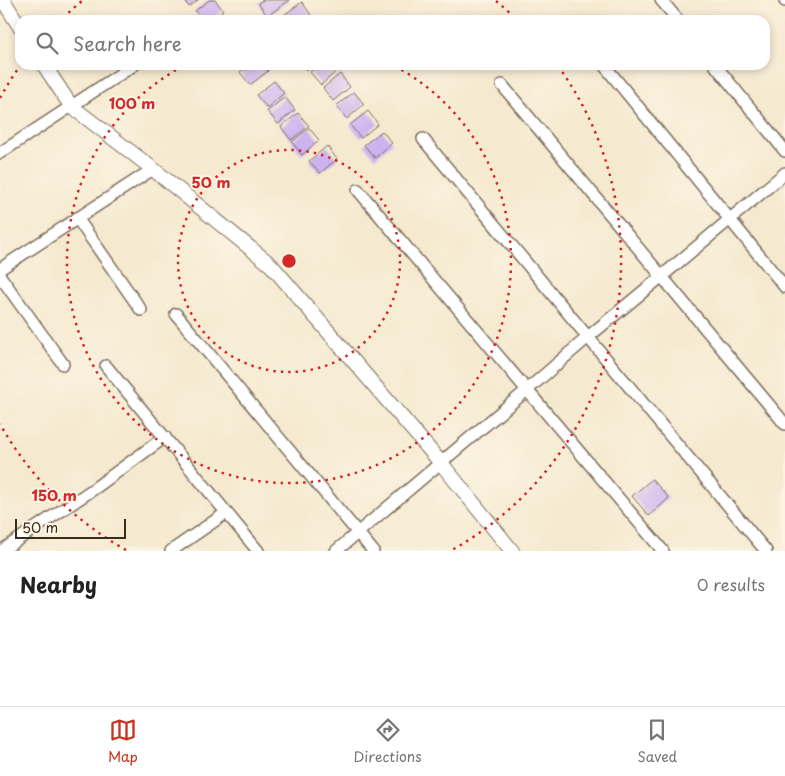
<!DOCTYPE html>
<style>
:root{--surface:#fff;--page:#f2f2f2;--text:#222;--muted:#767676;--line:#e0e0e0;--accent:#c8321e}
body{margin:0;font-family:"Playpen Sans",sans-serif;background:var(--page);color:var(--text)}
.scale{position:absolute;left:15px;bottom:12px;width:111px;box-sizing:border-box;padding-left:5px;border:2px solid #3b2a1e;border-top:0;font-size:14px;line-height:18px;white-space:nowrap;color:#3b2a1e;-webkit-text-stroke:4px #fcf5e5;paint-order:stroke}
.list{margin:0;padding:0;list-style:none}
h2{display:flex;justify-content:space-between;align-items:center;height:65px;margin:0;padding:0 20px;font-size:21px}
h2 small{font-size:16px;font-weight:400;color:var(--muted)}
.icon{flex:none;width:28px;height:28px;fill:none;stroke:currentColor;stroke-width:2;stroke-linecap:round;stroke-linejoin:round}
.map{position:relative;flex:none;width:785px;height:551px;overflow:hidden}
.search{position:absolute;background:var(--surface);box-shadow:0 2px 8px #0003;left:15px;right:15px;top:15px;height:55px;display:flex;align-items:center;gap:12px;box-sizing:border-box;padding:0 18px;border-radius:15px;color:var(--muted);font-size:19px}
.sheet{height:155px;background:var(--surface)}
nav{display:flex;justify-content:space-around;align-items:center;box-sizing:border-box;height:70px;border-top:1px solid var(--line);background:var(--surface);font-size:14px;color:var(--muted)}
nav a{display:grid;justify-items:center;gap:2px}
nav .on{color:var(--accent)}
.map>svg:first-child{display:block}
.building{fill:#ccb3f0}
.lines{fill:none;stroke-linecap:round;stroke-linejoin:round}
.minor-casing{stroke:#7c6d5c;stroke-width:14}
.tertiary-casing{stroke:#7c6d5c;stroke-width:16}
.minor{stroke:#fff;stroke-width:11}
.tertiary{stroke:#fff;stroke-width:14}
.ring{fill:none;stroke:#d62828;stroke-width:2.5;stroke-dasharray:2.5 5}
.centre{fill:#d62828;stroke:#fcf5e5;stroke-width:2.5}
.ring-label{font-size:15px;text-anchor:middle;font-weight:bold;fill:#d62828;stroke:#fcf5e5;stroke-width:4;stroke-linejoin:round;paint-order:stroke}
</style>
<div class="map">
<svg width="785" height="551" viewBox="0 0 785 551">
<rect width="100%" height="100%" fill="#fcf5e5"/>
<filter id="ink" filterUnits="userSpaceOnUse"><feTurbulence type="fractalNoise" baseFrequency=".02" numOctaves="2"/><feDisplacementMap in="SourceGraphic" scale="10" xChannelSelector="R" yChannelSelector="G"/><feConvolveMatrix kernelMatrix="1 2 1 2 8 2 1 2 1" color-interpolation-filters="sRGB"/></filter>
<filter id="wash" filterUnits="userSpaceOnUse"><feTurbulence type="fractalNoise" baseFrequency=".0096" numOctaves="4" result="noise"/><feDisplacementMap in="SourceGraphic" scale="20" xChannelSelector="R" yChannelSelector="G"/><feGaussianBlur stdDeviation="1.12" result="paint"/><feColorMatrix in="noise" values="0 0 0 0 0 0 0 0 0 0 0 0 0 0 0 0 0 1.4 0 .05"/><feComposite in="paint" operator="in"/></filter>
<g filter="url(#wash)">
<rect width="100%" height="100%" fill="#f5e9cf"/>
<g id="blocks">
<g class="building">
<polygon points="184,0 198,0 189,7"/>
<polygon points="209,0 215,0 223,10 211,20 202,20 195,11"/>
<polygon points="263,0 290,0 267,16 258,3"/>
<polygon points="302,2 311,15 304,20 277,20"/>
<polygon points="248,65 263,65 268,71 250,85 240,72"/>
<polygon points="303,65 314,65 307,70"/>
<polygon points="319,65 334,65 338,70 321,85 310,72"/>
<polygon points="340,74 350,87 333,101 323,88"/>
<polygon points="274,81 284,93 267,108 256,95"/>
<polygon points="354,92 364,104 347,119 336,106"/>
<polygon points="285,97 295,110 278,124 267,111"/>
<polygon points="368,111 378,124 361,138 350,125"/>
<polygon points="298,113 309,126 291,140 281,127"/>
<polygon points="309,128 319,140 302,155 292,142"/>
<polygon points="382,131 392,143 375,158 364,145"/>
<polygon points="327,146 337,159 320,173 309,161"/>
<polygon points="652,479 669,498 649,516 632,496"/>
</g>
</g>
</g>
<g filter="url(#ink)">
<use href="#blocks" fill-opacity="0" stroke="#7c6d5c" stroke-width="1"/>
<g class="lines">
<defs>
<g id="minor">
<polyline points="661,0 678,20"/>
<polyline points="785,0 785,1"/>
<polyline points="604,65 785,287"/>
<polyline points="715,65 785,151"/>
<polyline points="502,85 785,424"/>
<polyline points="423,139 766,551"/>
<polyline points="0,153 134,65"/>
<polyline points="358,190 663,551"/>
<polyline points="77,218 141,310"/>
<polyline points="0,269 153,169"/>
<polyline points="0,276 63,364"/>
<polyline points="176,314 373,551"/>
<polyline points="106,366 258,551"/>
<polyline points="1,551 95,488 165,437"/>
<polyline points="171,551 226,513"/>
<polyline points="336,551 527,390 588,337 662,276 785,173"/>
</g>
<g id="tertiary">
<polyline points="3,0 20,27"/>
<polyline points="44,65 71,106 153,169 271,265 441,463 512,551"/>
</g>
</defs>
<use href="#minor" class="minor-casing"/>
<use href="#tertiary" class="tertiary-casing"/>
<use href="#minor" class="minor"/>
<use href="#tertiary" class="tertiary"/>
</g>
</g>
<g class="ring">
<circle cx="289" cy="261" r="111"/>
<path d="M395 66A222 222 0 1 1 183 66"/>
<path d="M126 550A332 332 0 0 1 0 424M0 98A332 332 0 0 1 20 66M63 18A332 332 0 0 1 82 1M496 1A332 332 0 0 1 515 18M558 66A332 332 0 0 1 452 550"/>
</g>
<circle cx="289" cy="261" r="8" class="centre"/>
<g class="ring-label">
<text x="132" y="109">100 m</text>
<text x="211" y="188">50 m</text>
<text x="54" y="501">150 m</text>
</g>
</svg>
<div class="scale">50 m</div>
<div class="search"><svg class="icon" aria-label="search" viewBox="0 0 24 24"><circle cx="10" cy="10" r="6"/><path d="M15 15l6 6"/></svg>Search here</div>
</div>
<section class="sheet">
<h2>Nearby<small>0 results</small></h2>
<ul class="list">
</ul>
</section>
<nav>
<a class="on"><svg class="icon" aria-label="map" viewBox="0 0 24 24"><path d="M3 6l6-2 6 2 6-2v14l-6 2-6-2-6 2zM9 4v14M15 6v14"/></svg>Map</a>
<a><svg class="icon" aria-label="directions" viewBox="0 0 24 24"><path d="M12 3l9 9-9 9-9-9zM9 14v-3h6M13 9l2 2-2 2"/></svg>Directions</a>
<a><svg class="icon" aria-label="saved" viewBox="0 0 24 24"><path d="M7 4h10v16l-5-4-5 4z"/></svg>Saved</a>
</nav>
